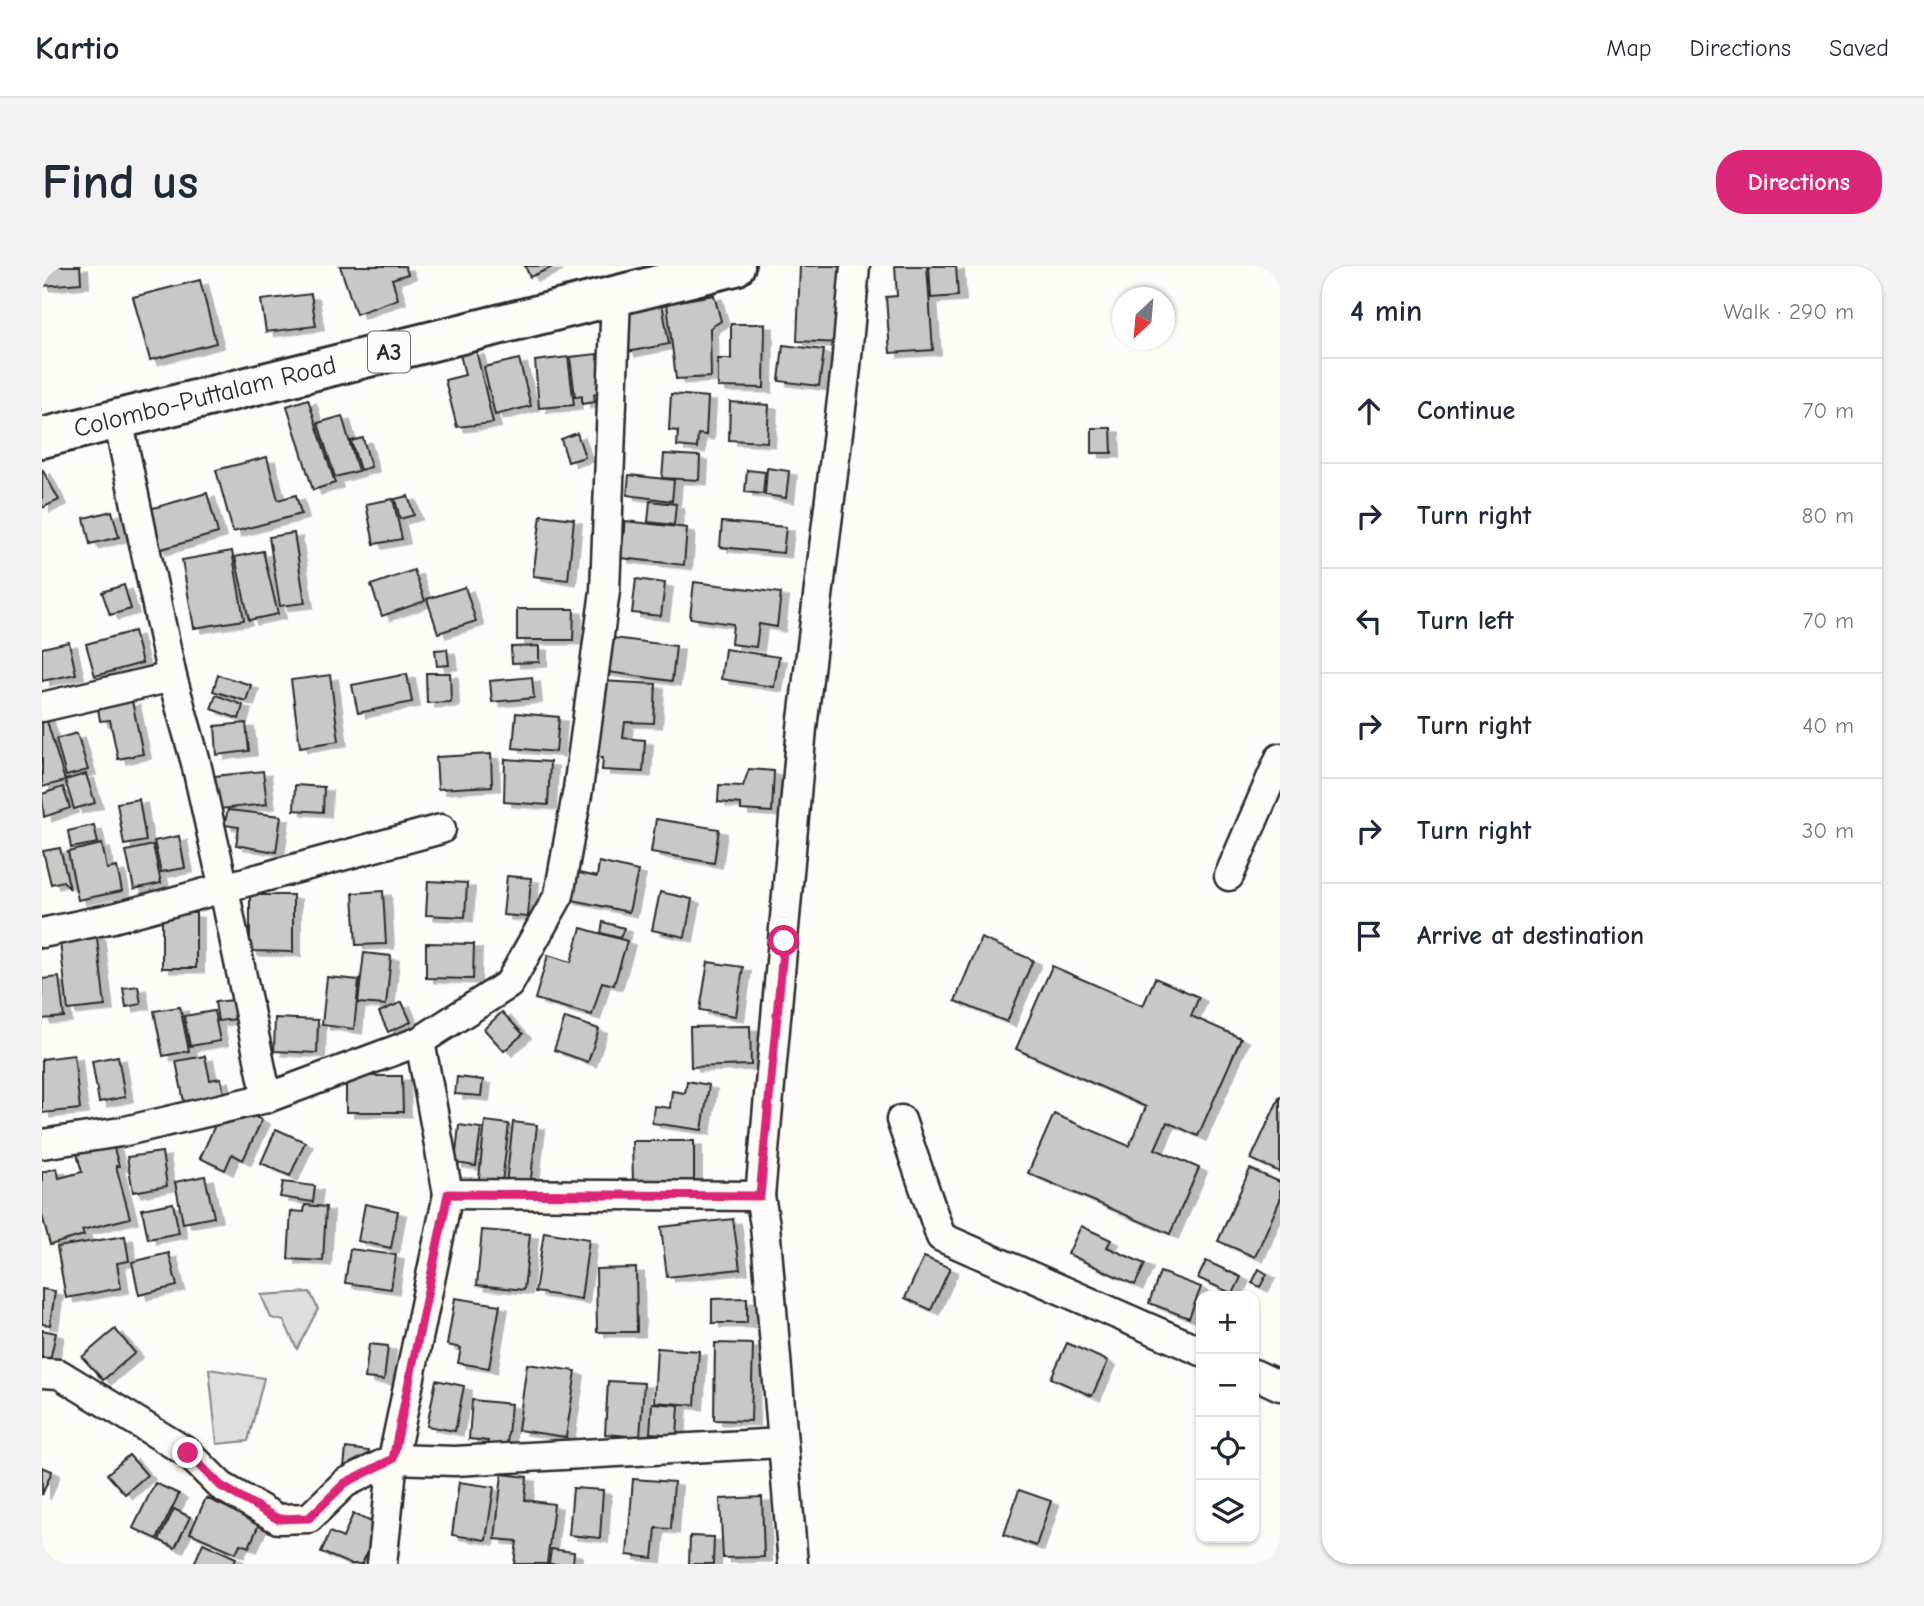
<!DOCTYPE html>
<meta charset="utf-8">
<style>
:root{--surface:#fff;--page:#f2f2f3;--text:#1f2937;--muted:#747a83;--line:#e0e1e3;--accent:#db2777}
body{margin:0;font-family:"Comic Neue",sans-serif;background:var(--page);color:var(--text)}
.controls{position:absolute;right:21px;bottom:21px;display:grid;overflow:hidden;border-radius:14px;box-shadow:0 2px 5px #0004}
.controls button{width:63px;height:63px;display:grid;place-items:center;padding:0;border:0;border-bottom:2px solid var(--line);background:var(--surface);color:var(--text);font:35px sans-serif}
.compass{position:absolute;left:1070px;top:21px;width:63px;height:63px;border-radius:50%;background:var(--surface);box-shadow:0 2px 5px #0004;rotate:206deg}
.stop{position:absolute;width:21px;height:21px;margin:-16px;border:5px solid #db2777;border-radius:50%;background:#fff}
.stop.end{background:#db2777;border-color:#fff;box-shadow:0 2px 7px #0008}
.list{margin:0;padding:0;list-style:none}
h2{display:flex;justify-content:space-between;align-items:center;height:91px;margin:0;padding:0 28px;font-size:30px}
h2 small{font-size:23px;font-weight:400;color:var(--muted)}
.list li{display:grid;grid-template-columns:46px 1fr auto;gap:21px;align-items:center;box-sizing:border-box;height:105px;padding:0 28px;border-top:2px solid var(--line)}
.list b{display:block;font-size:26px;white-space:nowrap}
.list em{font-size:23px;font-style:normal;color:var(--muted)}
.icon{flex:none;width:38px;height:38px;fill:none;stroke:currentColor;stroke-width:2;stroke-linecap:round;stroke-linejoin:round}
.map{position:relative;flex:none;width:1238px;height:1298px;overflow:hidden;border-radius:28px}
header{display:flex;align-items:center;gap:42px;box-sizing:border-box;height:98px;padding:0 35px;background:var(--surface);border-bottom:2px solid var(--line)}
header strong{font-size:33px}
nav{display:flex;gap:38px;margin-inline-start:auto;font-size:24px}
.intro{display:flex;align-items:center;justify-content:space-between;box-sizing:border-box;height:168px;padding:0 42px}
h1{margin:0;font-size:49px}
.button{padding:18px 32px;border-radius:28px;background:var(--accent);color:#fff;font-size:24px;font-weight:700}
main{display:flex;gap:42px;padding:0 42px}
aside{flex:1;background:var(--surface);border-radius:28px;box-shadow:0 2px 5px #0004}
.map>svg:first-child{display:block}
.green{fill:#dfdeda;stroke:#858482;stroke-width:2}
.building{fill:#c9c8c4;stroke:#2b2b2b;stroke-width:2;filter:url(#shadow)}
.lines{fill:none;stroke-linecap:round;stroke-linejoin:round}
.minor-casing{stroke:#2b2b2b;stroke-width:33}
.highway-casing{stroke:#2b2b2b;stroke-width:44}
.minor{stroke:#fdfcf7;stroke-width:28}
.highway{stroke:#fdfcf7;stroke-width:38}
.route{stroke:#db2777;stroke-width:9}
.labels{text-anchor:middle;dominant-baseline:central;stroke-width:7;stroke-linejoin:round;paint-order:stroke}
.shield{fill:#fdfcf7;stroke:#6a6a68;stroke-width:2}
.shield-label{font-size:24px;font-weight:bold;fill:#2b2b2b}
.street-label{font-size:26px;fill:#2b2b2b;stroke:#fdfcf7}
</style>
<header>
<strong>Kartio</strong>
<nav><a>Map</a><a>Directions</a><a>Saved</a></nav>
</header>
<div class="intro"><h1>Find us</h1><a class="button">Directions</a></div>
<main>
<div class="map">
<svg width="1238" height="1298" viewBox="0 0 1238 1298">
<defs>
<filter id="shadow"><feDropShadow dx="8" dy="4.5" stdDeviation="0" flood-color="#0004"/></filter>
</defs>
<rect width="100%" height="100%" fill="#fdfcf7"/>
<filter id="ink" filterUnits="userSpaceOnUse"><feTurbulence type="fractalNoise" baseFrequency=".0143" numOctaves="2"/><feDisplacementMap in="SourceGraphic" scale="14" xChannelSelector="R" yChannelSelector="G"/><feConvolveMatrix kernelMatrix="1 2 1 2 8 2 1 2 1" color-interpolation-filters="sRGB"/></filter>
<g filter="url(#ink)">
<g class="green">
<polygon points="268,1026 276,1043 255,1083 242,1055 229,1052 219,1029"/>
<polygon points="167,1103 222,1112 206,1175 175,1178"/>
</g>
<g class="building">
<polygon points="0,0 38,0 39,17 0,20"/>
<polygon points="298,0 363,0 366,8 350,13 356,33 314,48"/>
<polygon points="483,0 513,0 488,11"/>
<polygon points="758,0 803,0 800,77 755,75"/>
<polygon points="853,0 885,0 891,84 848,87 844,31 855,30"/>
<polygon points="887,0 914,0 916,30 889,32"/>
<polygon points="158,14 174,77 108,94 91,31"/>
<polygon points="269,28 274,60 224,66 219,34"/>
<polygon points="672,29 679,55 668,62 669,111 634,113 625,37"/>
<polygon points="620,37 627,78 585,86 577,45"/>
<polygon points="689,58 723,58 722,122 676,121 676,93 689,93"/>
<polygon points="741,79 782,84 777,120 737,115"/>
<polygon points="434,84 451,157 415,161 403,114 423,109 418,88"/>
<polygon points="555,88 559,128 552,128 553,136 540,138 540,130 533,131 528,91"/>
<polygon points="526,91 532,139 497,142 493,95"/>
<polygon points="477,93 489,140 453,149 442,101"/>
<polygon points="629,128 666,131 664,169 656,168 655,182 635,180 636,165 627,164"/>
<polygon points="266,133 293,217 271,224 245,140"/>
<polygon points="688,136 727,139 725,176 687,174"/>
<polygon points="300,150 316,205 293,211 276,157"/>
<polygon points="1050,162 1069,162 1070,187 1050,187"/>
<polygon points="535,167 543,191 526,196 519,173"/>
<polygon points="321,172 329,201 318,204 309,175"/>
<polygon points="622,188 658,190 657,214 620,212"/>
<polygon points="225,191 236,234 254,229 259,248 191,266 174,204"/>
<polygon points="725,202 747,205 744,232 723,229"/>
<polygon points="0,203 17,234 0,242"/>
<polygon points="705,204 723,206 721,228 703,226"/>
<polygon points="587,209 632,214 630,235 585,229"/>
<polygon points="165,227 176,267 116,284 104,244"/>
<polygon points="366,230 372,249 358,253 353,233"/>
<polygon points="351,233 360,273 332,278 324,238"/>
<polygon points="608,235 634,238 632,259 606,256"/>
<polygon points="70,245 77,271 48,278 42,252"/>
<polygon points="499,249 532,253 526,314 491,310"/>
<polygon points="583,255 645,262 642,299 579,292"/>
<polygon points="680,256 744,261 741,287 678,281"/>
<polygon points="252,267 263,337 238,340 227,271"/>
<polygon points="190,285 202,354 152,362 140,294"/>
<polygon points="221,285 236,348 207,354 193,291"/>
<polygon points="372,304 383,335 340,350 329,319"/>
<polygon points="594,313 623,317 619,350 590,347"/>
<polygon points="652,316 739,327 735,361 717,358 714,381 689,378 691,358 648,352"/>
<polygon points="82,319 89,343 68,349 60,326"/>
<polygon points="423,321 434,355 396,367 385,333"/>
<polygon points="475,343 532,343 531,374 475,374"/>
<polygon points="92,365 100,397 53,410 44,378"/>
<polygon points="564,371 634,380 630,415 559,405"/>
<polygon points="27,376 34,408 0,415 0,382"/>
<polygon points="497,380 497,396 470,397 469,381"/>
<polygon points="405,383 407,399 395,400 393,384"/>
<polygon points="683,383 737,391 732,421 679,413"/>
<polygon points="384,407 408,407 409,436 385,437"/>
<polygon points="365,408 370,436 316,447 310,419"/>
<polygon points="176,409 209,419 204,435 171,425"/>
<polygon points="288,409 297,475 258,481 249,414"/>
<polygon points="490,411 492,432 450,436 448,415"/>
<polygon points="559,415 614,418 612,457 583,456 581,472 603,474 601,506 560,504 561,491 555,491"/>
<polygon points="174,429 201,439 197,453 169,443"/>
<polygon points="90,435 101,488 76,493 68,454 58,455 56,442"/>
<polygon points="2,445 23,515 0,521 0,446"/>
<polygon points="474,447 517,451 514,486 471,482"/>
<polygon points="204,457 207,485 175,489 173,460"/>
<polygon points="35,467 46,504 24,510 14,473"/>
<polygon points="449,488 450,520 396,523 394,491"/>
<polygon points="463,493 508,496 506,539 462,536"/>
<polygon points="707,503 732,505 730,546 699,544 699,538 676,536 677,519 701,520"/>
<polygon points="221,505 225,538 177,543 173,510"/>
<polygon points="44,508 53,537 32,543 23,514"/>
<polygon points="253,519 282,521 281,546 252,544"/>
<polygon points="21,521 28,542 2,551 0,528"/>
<polygon points="97,533 104,575 82,579 75,537"/>
<polygon points="186,544 239,550 234,586 194,579 197,561 182,559"/>
<polygon points="614,553 677,563 672,597 609,586"/>
<polygon points="52,559 56,577 29,582 26,565"/>
<polygon points="137,570 143,602 119,606 112,575"/>
<polygon points="60,578 65,603 75,601 80,625 36,634 26,586"/>
<polygon points="111,579 119,617 92,623 84,585"/>
<polygon points="18,582 28,623 21,615 9,618 1,585"/>
<polygon points="557,596 596,605 587,646 526,633 532,606 555,611"/>
<polygon points="465,610 489,612 486,651 461,649"/>
<polygon points="386,615 425,617 423,651 384,649"/>
<polygon points="341,625 344,678 314,679 311,627"/>
<polygon points="618,626 650,633 643,671 610,664"/>
<polygon points="208,629 251,629 251,686 208,685"/>
<polygon points="120,646 154,647 154,702 120,702"/>
<polygon points="561,656 582,662 578,672 559,667"/>
<polygon points="539,662 585,675 572,719 560,716 550,749 493,733 506,689 529,696"/>
<polygon points="54,664 63,740 26,744 17,668"/>
<polygon points="939,672 991,694 965,756 913,735"/>
<polygon points="384,677 432,678 431,713 384,712"/>
<polygon points="322,687 349,690 344,739 316,737"/>
<polygon points="666,696 701,701 694,750 658,744"/>
<polygon points="1010,700 1101,740 1113,712 1157,731 1149,750 1199,772 1156,870 1125,856 1113,883 1157,902 1128,968 986,907 1012,848 1087,880 1104,841 974,783"/>
<polygon points="17,711 22,751 0,753 0,713"/>
<polygon points="285,711 317,714 312,763 280,759"/>
<polygon points="96,720 99,738 84,741 81,722"/>
<polygon points="191,734 194,753 176,755 173,736"/>
<polygon points="360,736 369,756 346,766 337,746"/>
<polygon points="138,741 147,785 121,790 112,745"/>
<polygon points="172,745 178,775 148,780 142,750"/>
<polygon points="460,746 481,768 462,785 442,763"/>
<polygon points="233,752 276,754 275,787 232,785"/>
<polygon points="523,752 557,763 546,796 512,784"/>
<polygon points="708,760 709,799 649,801 648,761"/>
<polygon points="32,789 38,843 0,847 0,793"/>
<polygon points="76,790 83,831 57,836 50,795"/>
<polygon points="163,790 168,814 179,812 183,834 143,841 134,795"/>
<polygon points="304,810 360,810 361,846 304,846"/>
<polygon points="415,811 441,814 439,830 413,828"/>
<polygon points="645,815 667,819 660,864 610,857 612,840 628,842 630,825 643,827"/>
<polygon points="1238,830 1238,906 1209,893"/>
<polygon points="201,845 220,854 201,894 190,888 183,904 158,892 179,846 198,854"/>
<polygon points="443,855 467,858 460,916 437,913"/>
<polygon points="471,856 495,859 488,921 464,918"/>
<polygon points="417,859 439,862 434,900 413,897"/>
<polygon points="234,863 263,876 248,910 219,897"/>
<polygon points="69,872 77,900 74,900 88,952 40,964 42,969 8,979 0,949 0,906 15,902 17,912 40,906 33,881"/>
<polygon points="590,875 652,875 652,918 591,918"/>
<polygon points="120,886 125,920 91,926 85,891"/>
<polygon points="1208,903 1238,916 1238,934 1213,991 1176,975"/>
<polygon points="163,910 172,951 141,957 133,916"/>
<polygon points="241,916 273,920 271,936 238,931"/>
<polygon points="131,937 137,967 106,973 100,943"/>
<polygon points="323,938 356,945 349,982 316,975"/>
<polygon points="263,939 284,941 281,995 246,993 249,945 262,946"/>
<polygon points="691,953 698,1003 625,1011 619,961"/>
<polygon points="1039,960 1069,974 1065,981 1103,998 1093,1019 1026,988"/>
<polygon points="440,964 488,968 482,1024 435,1019"/>
<polygon points="502,966 547,973 539,1033 493,1026"/>
<polygon points="83,970 87,995 75,997 79,1022 24,1032 15,981"/>
<polygon points="308,983 354,989 349,1023 303,1017"/>
<polygon points="127,987 135,1020 97,1029 90,996"/>
<polygon points="882,991 908,1002 889,1044 863,1032"/>
<polygon points="1164,995 1199,1011 1191,1028 1156,1012"/>
<polygon points="594,1002 595,1066 555,1066 554,1003"/>
<polygon points="1217,1003 1225,1008 1218,1021 1210,1017"/>
<polygon points="1118,1006 1159,1021 1147,1052 1107,1037"/>
<polygon points="0,1023 13,1025 8,1059 0,1058"/>
<polygon points="413,1032 458,1039 447,1102 416,1097 419,1082 405,1079"/>
<polygon points="705,1032 705,1057 670,1057 670,1033"/>
<polygon points="73,1063 93,1087 61,1114 40,1091"/>
<polygon points="0,1064 14,1067 8,1094 0,1093"/>
<polygon points="673,1077 711,1078 709,1155 672,1154"/>
<polygon points="1025,1077 1066,1095 1050,1130 1009,1112"/>
<polygon points="327,1078 346,1080 342,1114 323,1112"/>
<polygon points="615,1082 657,1085 653,1139 612,1136"/>
<polygon points="485,1098 534,1105 524,1171 476,1164"/>
<polygon points="394,1114 422,1120 413,1165 385,1160"/>
<polygon points="566,1115 602,1117 598,1171 563,1168"/>
<polygon points="430,1134 469,1138 464,1189 444,1187 446,1175 427,1173"/>
<polygon points="610,1137 637,1139 635,1169 608,1167"/>
<polygon points="304,1182 327,1185 325,1205 302,1202"/>
<polygon points="87,1189 105,1209 83,1228 65,1208"/>
<polygon points="0,1201 10,1205 0,1229"/>
<polygon points="460,1208 485,1211 483,1234 512,1238 505,1298 472,1298 475,1275 453,1273"/>
<polygon points="591,1213 632,1216 629,1263 614,1262 611,1292 585,1289"/>
<polygon points="417,1216 452,1221 444,1274 410,1269"/>
<polygon points="113,1217 137,1228 115,1273 91,1262"/>
<polygon points="531,1222 561,1224 558,1272 527,1269"/>
<polygon points="977,1224 1009,1235 994,1280 962,1269"/>
<polygon points="720,1231 722,1291 681,1292 678,1233"/>
<polygon points="164,1232 218,1256 207,1281 198,1278 194,1287 148,1267"/>
<polygon points="132,1243 148,1251 133,1282 117,1274"/>
<polygon points="311,1248 337,1259 320,1298 308,1298 279,1286 288,1266 301,1272"/>
<polygon points="648,1270 672,1271 671,1298 647,1298"/>
<polygon points="161,1277 194,1292 191,1298 152,1298"/>
<polygon points="509,1283 532,1286 531,1298 507,1298"/>
</g>
<g class="lines">
<defs>
<g id="minor">
<polyline points="76,153 130,411"/>
<polyline points="0,441 130,411 154,497 182,623 225,832"/>
<polyline points="1187,610 1238,492"/>
<polyline points="0,667 71,652 399,563"/>
<polyline points="859,854 899,971 1159,1085"/>
<polyline points="0,878 79,866 225,832 378,775 467,718 517,629 536,523 563,325 574,29"/>
<polyline points="406,928 718,930"/>
<polyline points="0,1107 17,1108 146,1187 179,1220 236,1253 267,1252 303,1217 351,1193 413,1195 739,1177"/>
<polyline points="1212,1108 1238,1120"/>
<polyline points="340,1298 351,1193 406,928 378,775"/>
<polyline points="751,1298 723,959 718,930 760,462 804,101 813,0"/>
</g>
<polyline id="highway" points="0,172 693,0"/>
</defs>
<use href="#minor" class="minor-casing"/>
<use href="#highway" class="highway-casing"/>
<use href="#minor" class="minor"/>
<use href="#highway" class="highway"/>
</g>
</g>
<g class="lines" filter="url(#ink)">
<polyline class="route" points="146,1187 179,1220 236,1253 267,1252 303,1217 351,1193 406,928 718,930 742,675"/>
</g>
<g class="labels">
<rect class="shield" x="326" y="65.5" width="42" height="41" rx="5"/>
<g class="shield-label">
<text x="347" y="86">A3</text>
</g>
<g class="street-label">
<text transform="translate(163 131) rotate(-14)">Colombo-Puttalam Road</text>
</g>
</g>
</svg>
<div class="controls">
<button>+</button>
<button>−</button>
<button><svg class="icon" aria-label="locate" viewBox="0 0 24 24"><circle cx="12" cy="12" r="6"/><path d="M12 2v4M12 18v4M2 12h4M18 12h4"/></svg></button>
<button><svg class="icon" aria-label="layers" viewBox="0 0 24 24"><path d="M12 4l9 5-9 5-9-5zM3 14l9 5 9-5"/></svg></button>
</div>
<svg class="compass" viewBox="-18 -18 36 36"><path d="M0-13l5 13h-10z" fill="#e53935"/><path d="M0 13l5-13h-10z" fill="#747a83"/></svg>
<div class="stop" style="left:742px;top:675px"></div>
<div class="stop end" style="left:146px;top:1187px"></div>
</div>
<aside>
<h2>4 min<small>Walk · 290 m</small></h2>
<ul class="list">
<li><svg class="icon" aria-label="ahead" viewBox="0 0 24 24"><path d="M12 20V5M6 11l6-6 6 6"/></svg><div><b>Continue</b></div><em>70 m</em></li>
<li><svg class="icon" aria-label="right" viewBox="0 0 24 24"><path d="M7 20v-9h11M14 6l5 5-5 5"/></svg><div><b>Turn right</b></div><em>80 m</em></li>
<li><svg class="icon" aria-label="left" viewBox="0 0 24 24"><path d="M17 20v-9H6M10 6l-5 5 5 5"/></svg><div><b>Turn left</b></div><em>70 m</em></li>
<li><svg class="icon" aria-label="right" viewBox="0 0 24 24"><path d="M7 20v-9h11M14 6l5 5-5 5"/></svg><div><b>Turn right</b></div><em>40 m</em></li>
<li><svg class="icon" aria-label="right" viewBox="0 0 24 24"><path d="M7 20v-9h11M14 6l5 5-5 5"/></svg><div><b>Turn right</b></div><em>30 m</em></li>
<li><svg class="icon" aria-label="arrive" viewBox="0 0 24 24"><path d="M6 21V4h12l-3 4 3 4H6"/></svg><div><b>Arrive at destination</b></div></li>
</ul>
</aside>
</main>
